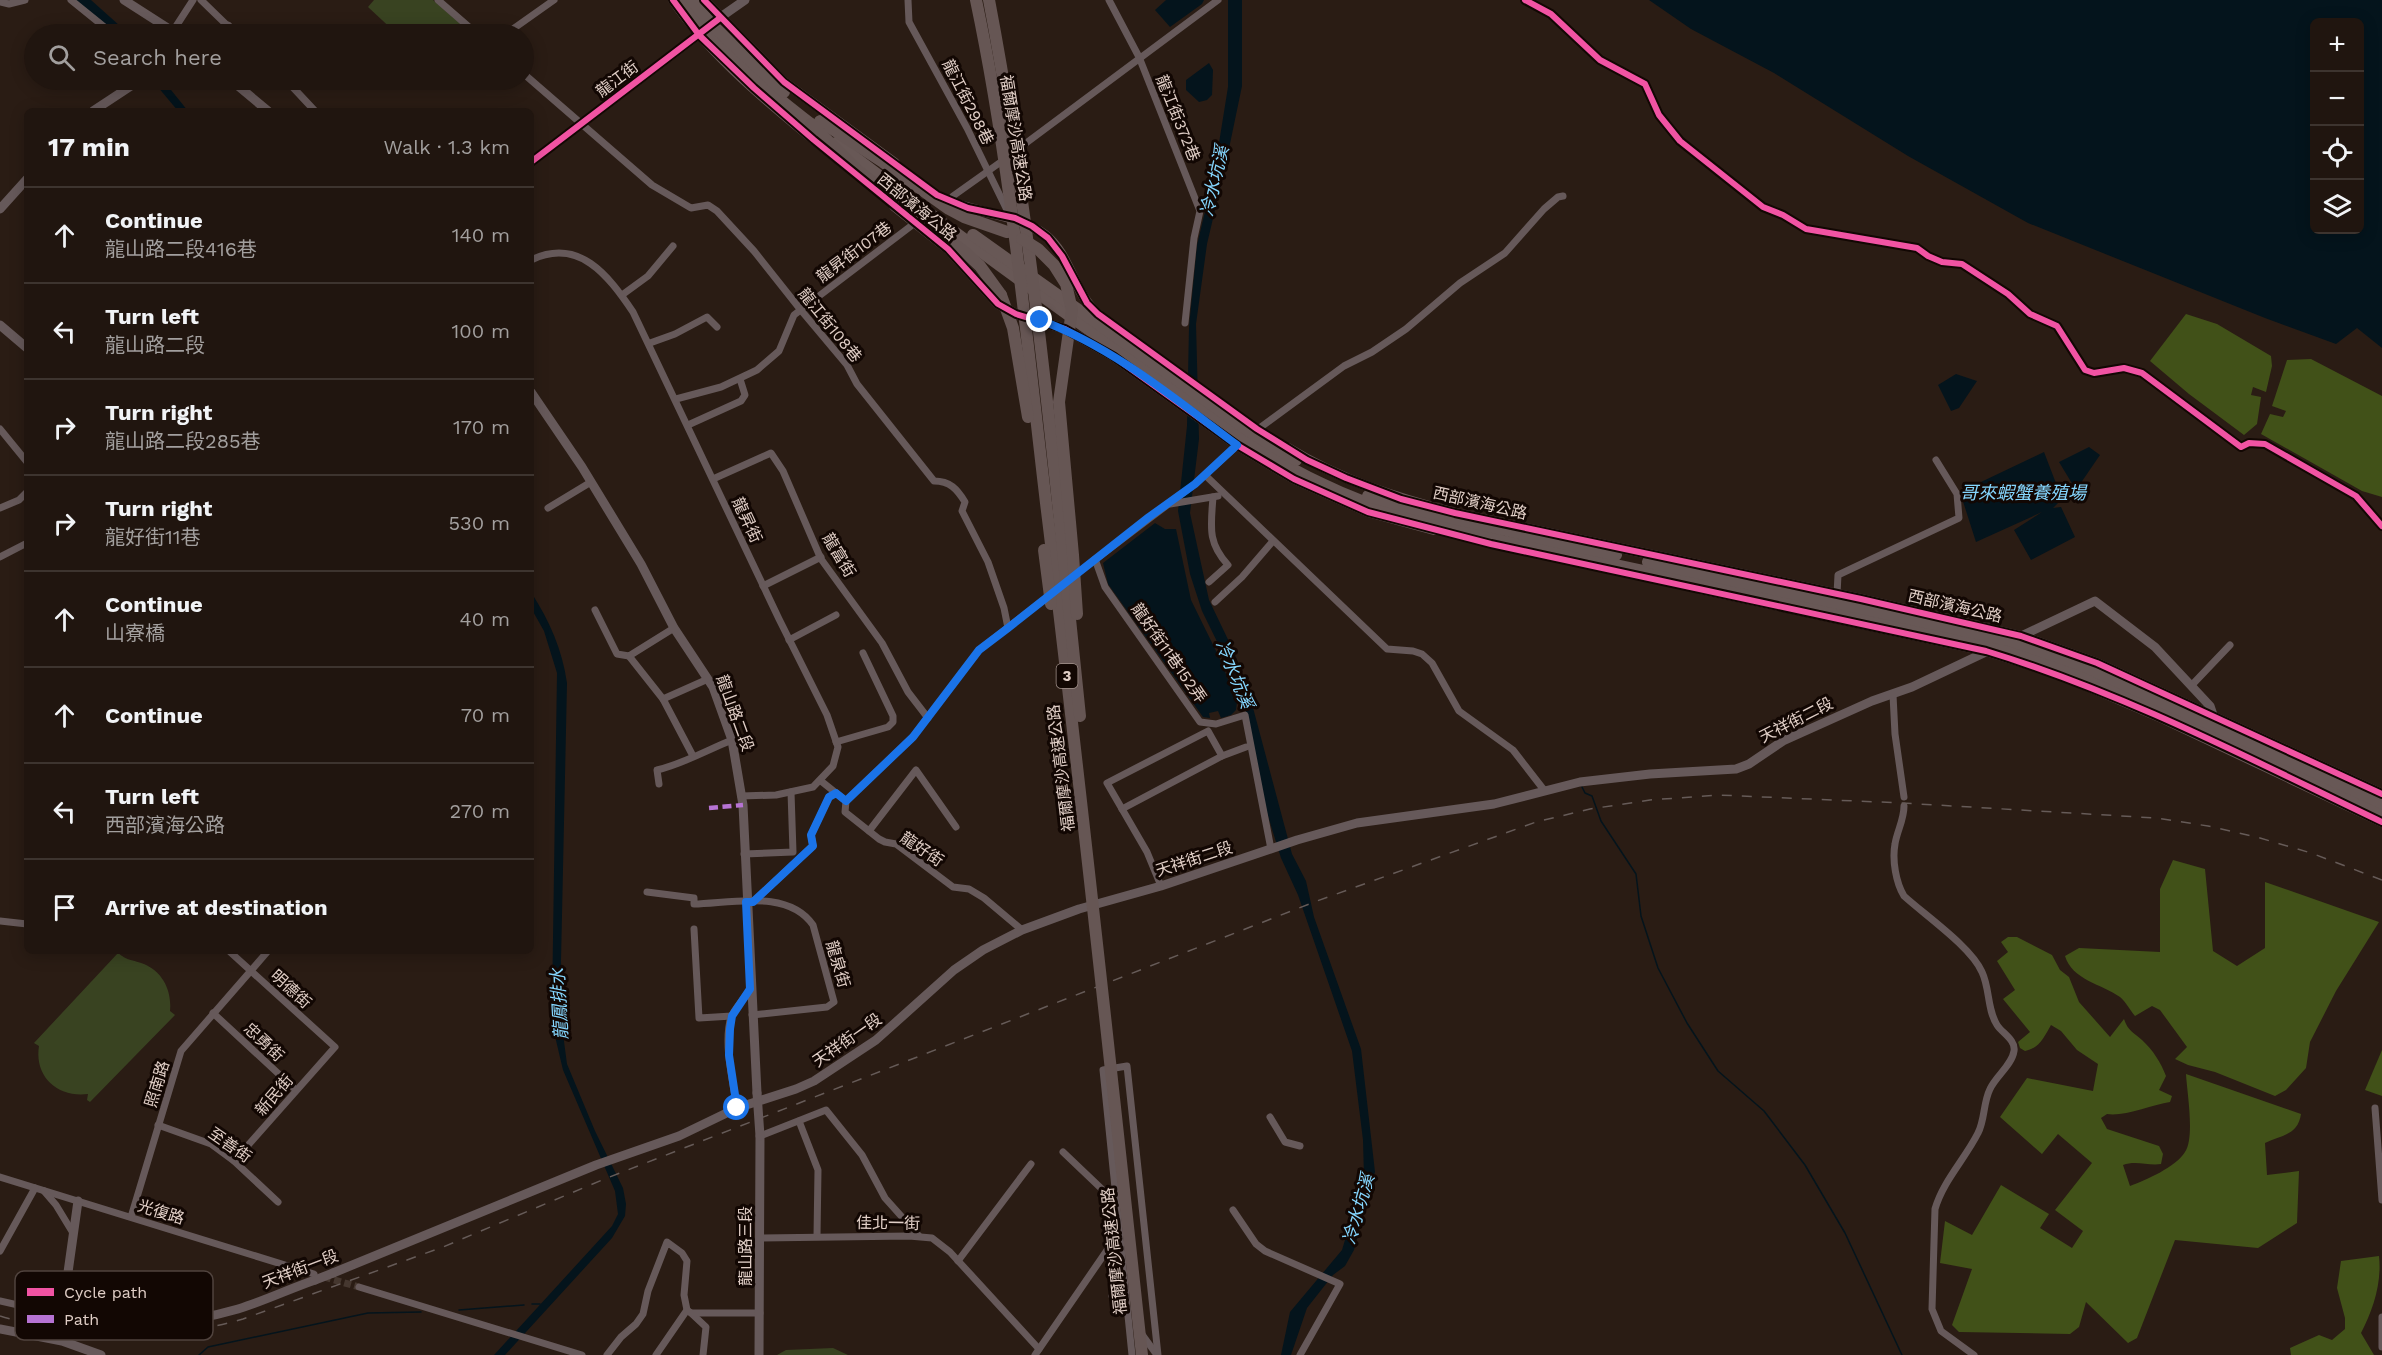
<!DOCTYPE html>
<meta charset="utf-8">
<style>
:root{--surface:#20150f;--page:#2d221d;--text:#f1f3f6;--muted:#a29f9e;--line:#3d342f}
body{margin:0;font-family:"Work Sans","Noto Sans TC",sans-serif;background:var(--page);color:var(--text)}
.controls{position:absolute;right:18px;top:18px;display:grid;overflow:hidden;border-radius:9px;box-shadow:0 3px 15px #0003}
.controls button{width:54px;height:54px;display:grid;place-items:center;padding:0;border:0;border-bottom:2px solid var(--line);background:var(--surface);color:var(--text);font:30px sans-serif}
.stop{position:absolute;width:18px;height:18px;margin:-14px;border:4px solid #1a73e8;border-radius:50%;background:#fff}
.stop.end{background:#1a73e8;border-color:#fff;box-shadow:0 2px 6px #0008}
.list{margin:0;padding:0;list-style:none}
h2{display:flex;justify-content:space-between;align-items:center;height:78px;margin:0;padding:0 24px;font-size:26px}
h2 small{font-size:20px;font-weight:400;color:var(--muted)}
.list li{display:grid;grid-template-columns:39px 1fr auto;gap:18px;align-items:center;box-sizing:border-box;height:96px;padding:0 24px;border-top:2px solid var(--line)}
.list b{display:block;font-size:22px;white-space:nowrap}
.list p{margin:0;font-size:20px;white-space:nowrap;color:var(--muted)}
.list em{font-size:20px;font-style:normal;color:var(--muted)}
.icon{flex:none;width:33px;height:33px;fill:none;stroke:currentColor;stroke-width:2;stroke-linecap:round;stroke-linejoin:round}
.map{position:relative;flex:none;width:2382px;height:1355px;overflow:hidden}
.search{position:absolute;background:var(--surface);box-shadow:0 3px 15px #0003;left:24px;top:24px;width:510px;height:66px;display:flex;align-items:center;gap:15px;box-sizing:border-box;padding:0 21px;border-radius:33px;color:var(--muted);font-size:22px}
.panel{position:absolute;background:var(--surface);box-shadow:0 3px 15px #0003;left:24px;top:108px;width:510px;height:846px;border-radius:9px}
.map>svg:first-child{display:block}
.green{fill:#394321}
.forest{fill:#415118}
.water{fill:#04141c;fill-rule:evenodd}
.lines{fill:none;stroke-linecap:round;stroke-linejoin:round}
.stream{stroke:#04141c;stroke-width:1.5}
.minor-tunnel{stroke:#45372f;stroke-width:7;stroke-dasharray:7 3.5;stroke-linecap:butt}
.minor{stroke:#66595a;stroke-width:7}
.tertiary{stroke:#66595a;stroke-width:9}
.primary{stroke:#695958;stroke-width:10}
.trunk{stroke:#685856;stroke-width:12}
.motorway{stroke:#665654;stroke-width:12}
.rail{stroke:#665b58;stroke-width:1.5;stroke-dasharray:10 10;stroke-linecap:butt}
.tertiary-bridge{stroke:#66595a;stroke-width:9}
.motorway-bridge{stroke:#665654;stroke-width:12}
.quiet{stroke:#b673d3;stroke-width:4.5;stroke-dasharray:9 4.5;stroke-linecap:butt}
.cycleway-casing{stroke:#120703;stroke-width:10}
.cycleway{stroke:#f153a3;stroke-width:6}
.route{stroke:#1a73e8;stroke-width:8}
.labels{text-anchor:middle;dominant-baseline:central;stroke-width:6;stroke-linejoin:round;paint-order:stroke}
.shield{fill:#120703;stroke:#a2928c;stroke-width:1.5}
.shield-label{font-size:15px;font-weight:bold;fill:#e0cec6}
.street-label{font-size:16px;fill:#e0cec6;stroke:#120703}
.water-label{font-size:18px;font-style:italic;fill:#85d6fe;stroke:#120703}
.key{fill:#120703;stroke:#50433e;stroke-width:1.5}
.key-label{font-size:16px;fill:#e0cec6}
</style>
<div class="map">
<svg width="2382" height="1355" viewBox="0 0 2382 1355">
<rect width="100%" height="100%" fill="#2a1c14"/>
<g class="green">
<polygon points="374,0 433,0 464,27 458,34 397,34 368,7"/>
<path d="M118,953c9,8 16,7 26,11 19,8 28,27 26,47l5,4 -85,87 -3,-2 1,-6c-30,4 -54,-17 -49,-48l-5,-3z"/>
<polygon points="833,1348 848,1355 777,1355 786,1350"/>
</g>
<g class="forest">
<polygon points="2186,314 2217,324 2271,356 2272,366 2266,392 2253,387 2251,395 2261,397 2257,424 2244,435 2189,394 2150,361"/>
<polygon points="2311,359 2382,396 2382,497 2362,491 2261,434 2270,414 2283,417 2286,411 2272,406 2287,360"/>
<path d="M2173,860l32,9 8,82 24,15 28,-18v-66l114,40 -43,69 -26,51 -4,26 -20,22 -11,6 -60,-24 -27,-7 -13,-6 12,-12 -27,-37 -8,-4 -17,10c-5,-6 -9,-14 -15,-19 -18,-13 -48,-17 -55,-41l14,-8 81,4v-63z"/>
<path d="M2008,937h9l35,18 8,15 9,7 10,25 31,35 14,-18c4,12 9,13 18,21 11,10 19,23 24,36l-7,14 13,6 -2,6c-18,3 -47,15 -63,12l-6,4 6,11 52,17 4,8 -2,10c-13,2 -25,-4 -38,1l7,21c16,-6 46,-19 55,-34 10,-15 2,-59 1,-78l115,40c-3,21 -19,21 -36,29l2,32 32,-4 -2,52 -39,25 -83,-8 -38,98 -9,5 -42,-41 -7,25 -9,7 -111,-2 -7,-7 20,-56 -32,-6 5,-42 27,14 29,-50 48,29 -9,14 32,20 11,-17 -28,-21 37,-47 -34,-29 -16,20 -42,-37 27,-39 66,13 5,-27 -21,-14 -16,-19 -10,-6c-7,12 -11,23 -26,26l-5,-3 -2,-6 12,-10 -27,-33 12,-9 -18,-29 11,-9 -7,-10z"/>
<polygon points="2382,1050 2382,1096 2365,1090"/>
<path d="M2379,1256c3,27 -6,54 -18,77l13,22h-83l-1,-7 29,-13 13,5 13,-11v-11l-8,-30 4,-27z"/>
</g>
<g class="water">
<polygon points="76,0 91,0 129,34 116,34"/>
<polygon points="1166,0 1204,0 1202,4 1170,27 1155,10"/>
<polygon points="1228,0 1242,0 1242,86 1226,163 1207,244 1196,324 1199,439 1190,513 1209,600 1234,652 1248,689 1292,854 1306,881 1314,917 1361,1049 1375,1172 1354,1250 1345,1266 1333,1275 1307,1308 1291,1355 1281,1355 1290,1312 1342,1250 1364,1177 1363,1140 1352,1051 1298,895 1281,858 1260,790 1247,715 1234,676 1202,611 1190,574 1178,511 1187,426 1189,327 1197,245 1214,174 1228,87"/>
<path d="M1649,0h733v348l-25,-20 -21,16 -71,-26 -237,-95 -120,-67 -134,-83 -83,-44zM2314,22h46v208h-46z"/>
<polygon points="1209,63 1213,70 1212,95 1207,100 1199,102 1186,90 1186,80"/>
<polygon points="152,80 163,80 188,111 178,111"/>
<polygon points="1956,374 1977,381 1959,408 1951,411 1938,385"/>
<polygon points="2089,447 2100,455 2076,490 2059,462"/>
<polygon points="2044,452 2062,499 2053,508 2061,507 2075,537 2031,560 2014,530 2042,512 1976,542 1960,492"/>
<polygon points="1155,523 1165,529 1176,529 1191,600 1220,659 1237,702 1236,710 1231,715 1221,718 1218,711 1209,713 1210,718 1203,717 1108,584 1103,563"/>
<path d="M531,592c19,30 31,57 36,91l-6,278 2,73 4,30 28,67 28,57 3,16 -1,12 -13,22 -107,117h-11l118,-129 6,-12 -3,-23 -52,-121 -9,-38 -2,-26 5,-333 -13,-42 -13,-23z"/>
</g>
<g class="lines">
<g class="stream">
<polyline points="1582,787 1585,793 1592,796 1601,821 1636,874 1641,916 1658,968 1687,1023 1718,1071 1764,1111 1805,1165 1845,1233 1902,1355"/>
<polyline points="532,1304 540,1304"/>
<polyline points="459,1310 524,1305"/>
<polyline points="199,1355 208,1347 368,1313 421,1312"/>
</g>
<polyline class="minor-tunnel" points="324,1277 359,1287"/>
<g class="minor">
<polyline points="71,0 113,34"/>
<polyline points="201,0 236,34"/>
<polyline points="438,0 477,34"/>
<polyline points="908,0 909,22 967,128 1007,210"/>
<polyline points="1109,0 1139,57 1200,211 1194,238 1185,323"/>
<polyline points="0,2 9,4 25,0"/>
<polyline points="173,31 193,0"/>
<polyline points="506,34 554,0"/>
<path d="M524,74l128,111 39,23 17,-3 9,6 37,40 46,58 47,56 10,19 77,97c16,0 23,8 31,21l-3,9 26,51 16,46 4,20"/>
<polyline points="286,80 315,111"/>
<polyline points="1014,152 1218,0"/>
<polyline points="953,196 1005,159"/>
<path d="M531,260c48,-23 77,15 102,52l146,307 48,96 11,32 -5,19 -20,21 -37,8 -35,1"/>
<polyline points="622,295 648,276 673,246"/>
<polyline points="650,343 675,334 707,317 717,327"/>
<polyline points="676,399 721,387 757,370 779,351 794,315 911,226"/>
<polyline points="688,425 741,401 745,395 740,379"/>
<polyline points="0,429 27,462"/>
<polyline points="1250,435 1344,366 1372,352 1406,329 1460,283 1505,253 1544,209 1558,197 1563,196"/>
<polyline points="1205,475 1387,649 1413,651 1422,654 1432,663 1459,711 1513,750 1544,790"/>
<polyline points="713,479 771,453 783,471 821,559 882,643 908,692 928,718"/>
<polyline points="1170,504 1218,496"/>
<polyline points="0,508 19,500 27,492"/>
<polyline points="548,508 591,482"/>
<polyline points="0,557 27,543"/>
<polyline points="1095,559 1105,587 1200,722 1216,724 1245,715 1271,849"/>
<polyline points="1075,575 1195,484 1239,444"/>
<path d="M1209,582l19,-17c-21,-23 -17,-39 -15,-68"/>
<polyline points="763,586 821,557"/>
<polyline points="1837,594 1838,575 1959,518 1957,494 1936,460"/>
<polyline points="1215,602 1242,577 1273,541"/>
<polyline points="595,610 617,654 629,656 674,628"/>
<polyline points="789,640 836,615"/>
<polyline points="629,656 663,699 693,756"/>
<polyline points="2191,686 2230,645"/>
<polyline points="1893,695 1895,734 1904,797"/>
<polyline points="663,699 708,679"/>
<polyline points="836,742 888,727 893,722 893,716 863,653"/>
<polyline points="821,781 846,801 845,812 879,839 885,842 896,844 953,887 969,889 984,898 1022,930"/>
<path d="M659,784l-2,-14c26,-6 50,-20 75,-30"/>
<polyline points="846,801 913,737 979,650 1050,595"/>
<path d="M1904,806c0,14 -7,25 -9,38 -3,16 1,39 9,52 22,20 67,51 78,76 8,17 5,37 15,53 5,8 19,15 17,26 -2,14 -18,25 -24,38 -7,14 -5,31 -12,44 -13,26 -35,48 -43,76l-3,100 9,22 33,24"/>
<polyline points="1122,809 1222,756 1246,747"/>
<polyline points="869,831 916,770 956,827"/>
<polyline points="744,854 793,852 791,792"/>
<polyline points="1161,886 1147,852 1107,783 1208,731 1222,756"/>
<path d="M647,892l47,6v6c38,-1 94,-15 119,21l21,77 -7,5 -75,8"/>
<polyline points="753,902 813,846 811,835 829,797 836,793"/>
<polyline points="0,921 27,924"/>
<polyline points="694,929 699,1018 732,1016"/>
<polyline points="229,951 335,1047 234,1161"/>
<polyline points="213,1013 296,1090"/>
<path d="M737,1108c-4,-26 -14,-65 -6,-91 4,-9 14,-19 19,-28"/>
<polyline points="2375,1108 2382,1200"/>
<polyline points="1270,1117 1285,1142 1300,1146"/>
<polyline points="799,1121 818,1170 817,1236"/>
<polyline points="158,1125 211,1144 234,1161 278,1202"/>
<polyline points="760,1136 826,1110 862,1155 885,1198 919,1236"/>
<polyline points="0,1177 314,1274"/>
<polyline points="44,1191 56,1205 73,1233"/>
<polyline points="1233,1210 1256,1244 1265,1251 1340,1284 1300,1355"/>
<polyline points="131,1217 181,1051 268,951"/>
<polyline points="760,1238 909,1236 932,1238 950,1252 1039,1349"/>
<polyline points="0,1251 35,1188"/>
<polyline points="958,1261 1031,1164"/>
<polyline points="359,1287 582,1355"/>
<polyline points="1112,1296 1126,1311"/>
<polyline points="0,1301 62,1315"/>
<polyline points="691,1313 706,1327 703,1355"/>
<polyline points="2382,1317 2382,1347"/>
<polyline points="1141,1333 1157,1355"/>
<polyline points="607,1355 621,1337 636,1324 643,1314 648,1291 667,1242 682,1253 687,1261 684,1295 687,1310 691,1313 760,1313"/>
<polyline points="656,1355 687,1310"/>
<polyline points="1035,1355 1112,1243 1106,1193 1063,1152"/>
<polyline points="1132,1355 1103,1070 1127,1066 1158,1355"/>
</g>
<g class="tertiary">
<polyline points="124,0 177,34"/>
<polyline points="715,21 745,0"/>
<polyline points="214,34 228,26"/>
<polyline points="231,80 268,111"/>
<polyline points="93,111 140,80"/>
<polyline points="531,162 705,30"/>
<polyline points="0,209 27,179"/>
<polyline points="0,325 27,348"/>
<polyline points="531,392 582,467 641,564 674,628 713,687 732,740 743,805 757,1093"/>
<polyline points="2017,638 2095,601 2155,647 2210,706 2213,715"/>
<path d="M78,1201l-16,114c37,22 135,6 176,-6 26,-8 51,-20 77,-29"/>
<polyline points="333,1273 596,1165 679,1136 737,1108 796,1089 814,1081 876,1040 954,970 983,950 1022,930 1079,909 1161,886 1297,840 1357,823 1494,804 1580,782 1650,774 1736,769 1749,764 1783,741 1872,701 1912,687 1988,651"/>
<polyline points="0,1329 62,1341 101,1355"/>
<polyline points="759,1355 760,1136"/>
</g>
<g class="primary">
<path d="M673,0c44,65 116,119 177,169"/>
<polyline points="704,0 784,82 895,163"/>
<path d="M938,196c35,19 75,15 107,39 21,16 27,46 42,67 13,18 35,31 53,44"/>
<polyline points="894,206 948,249 998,304 1016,314 1065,329 1113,356 1237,445 1294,479 1368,512 1434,530"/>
<path d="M1288,448c52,32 109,50 167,65l406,86 160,37 76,27 285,131"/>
<polyline points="1701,589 1986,651 2059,674 2164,719 2382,822"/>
</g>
<g class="trunk">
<path d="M682,0c38,51 87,93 138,131"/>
<polyline points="692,0 711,24 784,92"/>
<path d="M836,143c101,77 203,152 307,225 57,41 115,86 179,116 57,28 119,42 181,57l495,106 79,26 92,40 213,100"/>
<polyline points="973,235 1252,433 1296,460"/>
<polyline points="1368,496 1430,513 1616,555"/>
<polyline points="1648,562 2012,641 2084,666 2382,803"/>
</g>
<g class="motorway">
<polyline points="820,121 883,162 949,209 964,217 1007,232"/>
<polyline points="811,124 857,170 966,253 980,266 1001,295"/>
</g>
<path class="rail" d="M0,1316c79,24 163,26 243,3l200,-72 159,-67 715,-279 219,-79 54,-13 60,-9 68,-5 184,8 254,15 52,8 52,12 51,15 71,27"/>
<g class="tertiary-bridge">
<polyline points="757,1093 760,1136"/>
<polyline points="315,1280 333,1273"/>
</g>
<g class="motorway-bridge">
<path d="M976,0c35,166 50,335 70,503 35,284 65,568 96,852"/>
<path d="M989,0c45,236 66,477 91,716"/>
<polyline points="1022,239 1038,249 1054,265 1066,284 1072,310 1059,402 1073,555 1077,614"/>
<polyline points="1001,295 1013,328 1028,417"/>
<polyline points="1044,550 1051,604"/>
</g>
<polyline class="quiet" points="709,808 743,805"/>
<defs>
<g id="cycleway">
<path d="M673,0l26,35 55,53 60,52 134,109 50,55 18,10 49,15 48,27 124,89 57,34 74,33 123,32 495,107c138,42 266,109 396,171"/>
<polyline points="704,0 784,82 937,195 968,208 1015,218 1032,226 1048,238 1062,256 1087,303 1098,314 1257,429 1307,460 1346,478 1401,499 1455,513 1861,599 2021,636 2097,663 2382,794"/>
<polyline points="1525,0 1551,14 1600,60 1645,84 1659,115 1680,141 1763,207 1783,215 1806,229 1917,248 1928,256 1942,262 1962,264 2008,294 2030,314 2057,326 2085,370 2094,373 2124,368 2142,373 2241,447 2249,443 2265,444 2356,496 2382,526"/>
<polyline points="531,162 720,18"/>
</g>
</defs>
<use href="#cycleway" class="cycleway-casing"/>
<use href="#cycleway" class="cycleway"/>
</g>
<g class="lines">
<path class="route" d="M737,1108l-8,-53 1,-26 2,-13 18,-27 -4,-87h7l60,-56 -2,-11 18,-38 7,-4 10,8 67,-64 66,-87 29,-22 141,-111 46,-33 42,-39c-62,-46 -124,-98 -197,-125"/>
</g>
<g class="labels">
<rect class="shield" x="1056.5" y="664" width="21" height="24" rx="4.5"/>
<g class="shield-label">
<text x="1067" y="676">3</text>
</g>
<g class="street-label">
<text transform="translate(617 79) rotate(-37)">龍江街</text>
<text transform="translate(968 102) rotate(63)">龍江街298巷</text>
<text transform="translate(1178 118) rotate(68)">龍江街372巷</text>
<text transform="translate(1016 138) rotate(81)">福爾摩沙高速公路</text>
<text transform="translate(917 207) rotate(39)">西部濱海公路</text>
<text transform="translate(854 252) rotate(-37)">龍昇街107巷</text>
<text transform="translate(830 325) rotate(51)">龍江街108巷</text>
<text transform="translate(1480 503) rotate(13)">西部濱海公路</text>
<text transform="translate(747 520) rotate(65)">龍昇街</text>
<text transform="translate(839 555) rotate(59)">龍富街</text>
<text transform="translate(1955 606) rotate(13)">西部濱海公路</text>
<text transform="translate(1169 653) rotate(55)">龍好街11巷152弄</text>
<text transform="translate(735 713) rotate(70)">龍山路二段</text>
<text transform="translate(1796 720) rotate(-27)">天祥街二段</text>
<text transform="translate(1061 768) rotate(-97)">福爾摩沙高速公路</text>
<text transform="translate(922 849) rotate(34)">龍好街</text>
<text transform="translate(1194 859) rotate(-18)">天祥街二段</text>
<text transform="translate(838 964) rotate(74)">龍泉街</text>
<text transform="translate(291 989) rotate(42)">明德街</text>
<text transform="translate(847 1040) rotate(-35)">天祥街一段</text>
<text transform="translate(264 1042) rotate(43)">忠勇街</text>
<text transform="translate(157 1084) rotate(-73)">照南路</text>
<text transform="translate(274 1095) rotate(-49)">新民街</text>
<text transform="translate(230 1145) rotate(35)">至善街</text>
<text transform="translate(161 1212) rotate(17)">光復路</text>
<text transform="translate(888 1223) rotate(1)">佳北一街</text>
<text transform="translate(745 1246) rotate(-90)">龍山路三段</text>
<text transform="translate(1114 1251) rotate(-96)">福爾摩沙高速公路</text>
<text transform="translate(300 1269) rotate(-21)">天祥街一段</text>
</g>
<g class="water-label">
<text transform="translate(1214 181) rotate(-77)">冷水坑溪</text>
<text x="2023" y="492">哥來蝦蟹養殖場</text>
<text transform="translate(1235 674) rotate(68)">冷水坑溪</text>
<text transform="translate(559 1004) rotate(-93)">龍鳳排水</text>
<text transform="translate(1358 1209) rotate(-74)">冷水坑溪</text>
</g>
</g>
<rect x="15" y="1271" width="198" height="69" rx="9" class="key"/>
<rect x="27" y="1288" width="27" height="8" fill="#f153a3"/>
<rect x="27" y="1315" width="27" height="8" fill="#b673d3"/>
<g class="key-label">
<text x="64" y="1298">Cycle path</text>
<text x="64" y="1325">Path</text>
</g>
</svg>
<div class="controls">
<button>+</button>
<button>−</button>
<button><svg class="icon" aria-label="locate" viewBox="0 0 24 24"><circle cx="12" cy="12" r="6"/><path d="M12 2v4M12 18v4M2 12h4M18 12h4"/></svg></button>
<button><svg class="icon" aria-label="layers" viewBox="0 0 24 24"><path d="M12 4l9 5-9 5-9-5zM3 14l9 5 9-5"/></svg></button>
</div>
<div class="stop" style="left:737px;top:1108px"></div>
<div class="stop end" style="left:1040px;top:320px"></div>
<div class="search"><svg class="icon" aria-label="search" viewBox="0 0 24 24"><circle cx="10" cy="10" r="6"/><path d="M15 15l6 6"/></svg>Search here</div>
<section class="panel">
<h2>17 min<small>Walk · 1.3 km</small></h2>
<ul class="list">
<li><svg class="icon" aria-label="ahead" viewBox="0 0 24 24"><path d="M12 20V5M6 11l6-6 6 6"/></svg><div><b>Continue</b><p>龍山路二段416巷</p></div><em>140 m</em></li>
<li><svg class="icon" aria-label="left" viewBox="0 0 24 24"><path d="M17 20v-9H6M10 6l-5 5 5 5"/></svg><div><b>Turn left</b><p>龍山路二段</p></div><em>100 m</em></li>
<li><svg class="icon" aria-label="right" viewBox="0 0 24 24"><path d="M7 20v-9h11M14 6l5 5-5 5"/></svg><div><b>Turn right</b><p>龍山路二段285巷</p></div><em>170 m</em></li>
<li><svg class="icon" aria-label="right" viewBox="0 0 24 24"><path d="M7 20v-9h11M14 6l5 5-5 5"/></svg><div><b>Turn right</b><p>龍好街11巷</p></div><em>530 m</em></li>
<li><svg class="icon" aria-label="ahead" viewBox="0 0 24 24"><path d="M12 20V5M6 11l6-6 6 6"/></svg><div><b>Continue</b><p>山寮橋</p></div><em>40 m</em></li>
<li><svg class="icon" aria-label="ahead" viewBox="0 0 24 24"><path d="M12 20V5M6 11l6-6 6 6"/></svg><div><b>Continue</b></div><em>70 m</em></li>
<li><svg class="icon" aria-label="left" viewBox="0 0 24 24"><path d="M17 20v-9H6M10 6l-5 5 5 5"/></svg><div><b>Turn left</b><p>西部濱海公路</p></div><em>270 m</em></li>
<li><svg class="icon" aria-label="arrive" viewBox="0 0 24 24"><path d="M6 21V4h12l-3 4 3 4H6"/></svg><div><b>Arrive at destination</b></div></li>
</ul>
</section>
</div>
